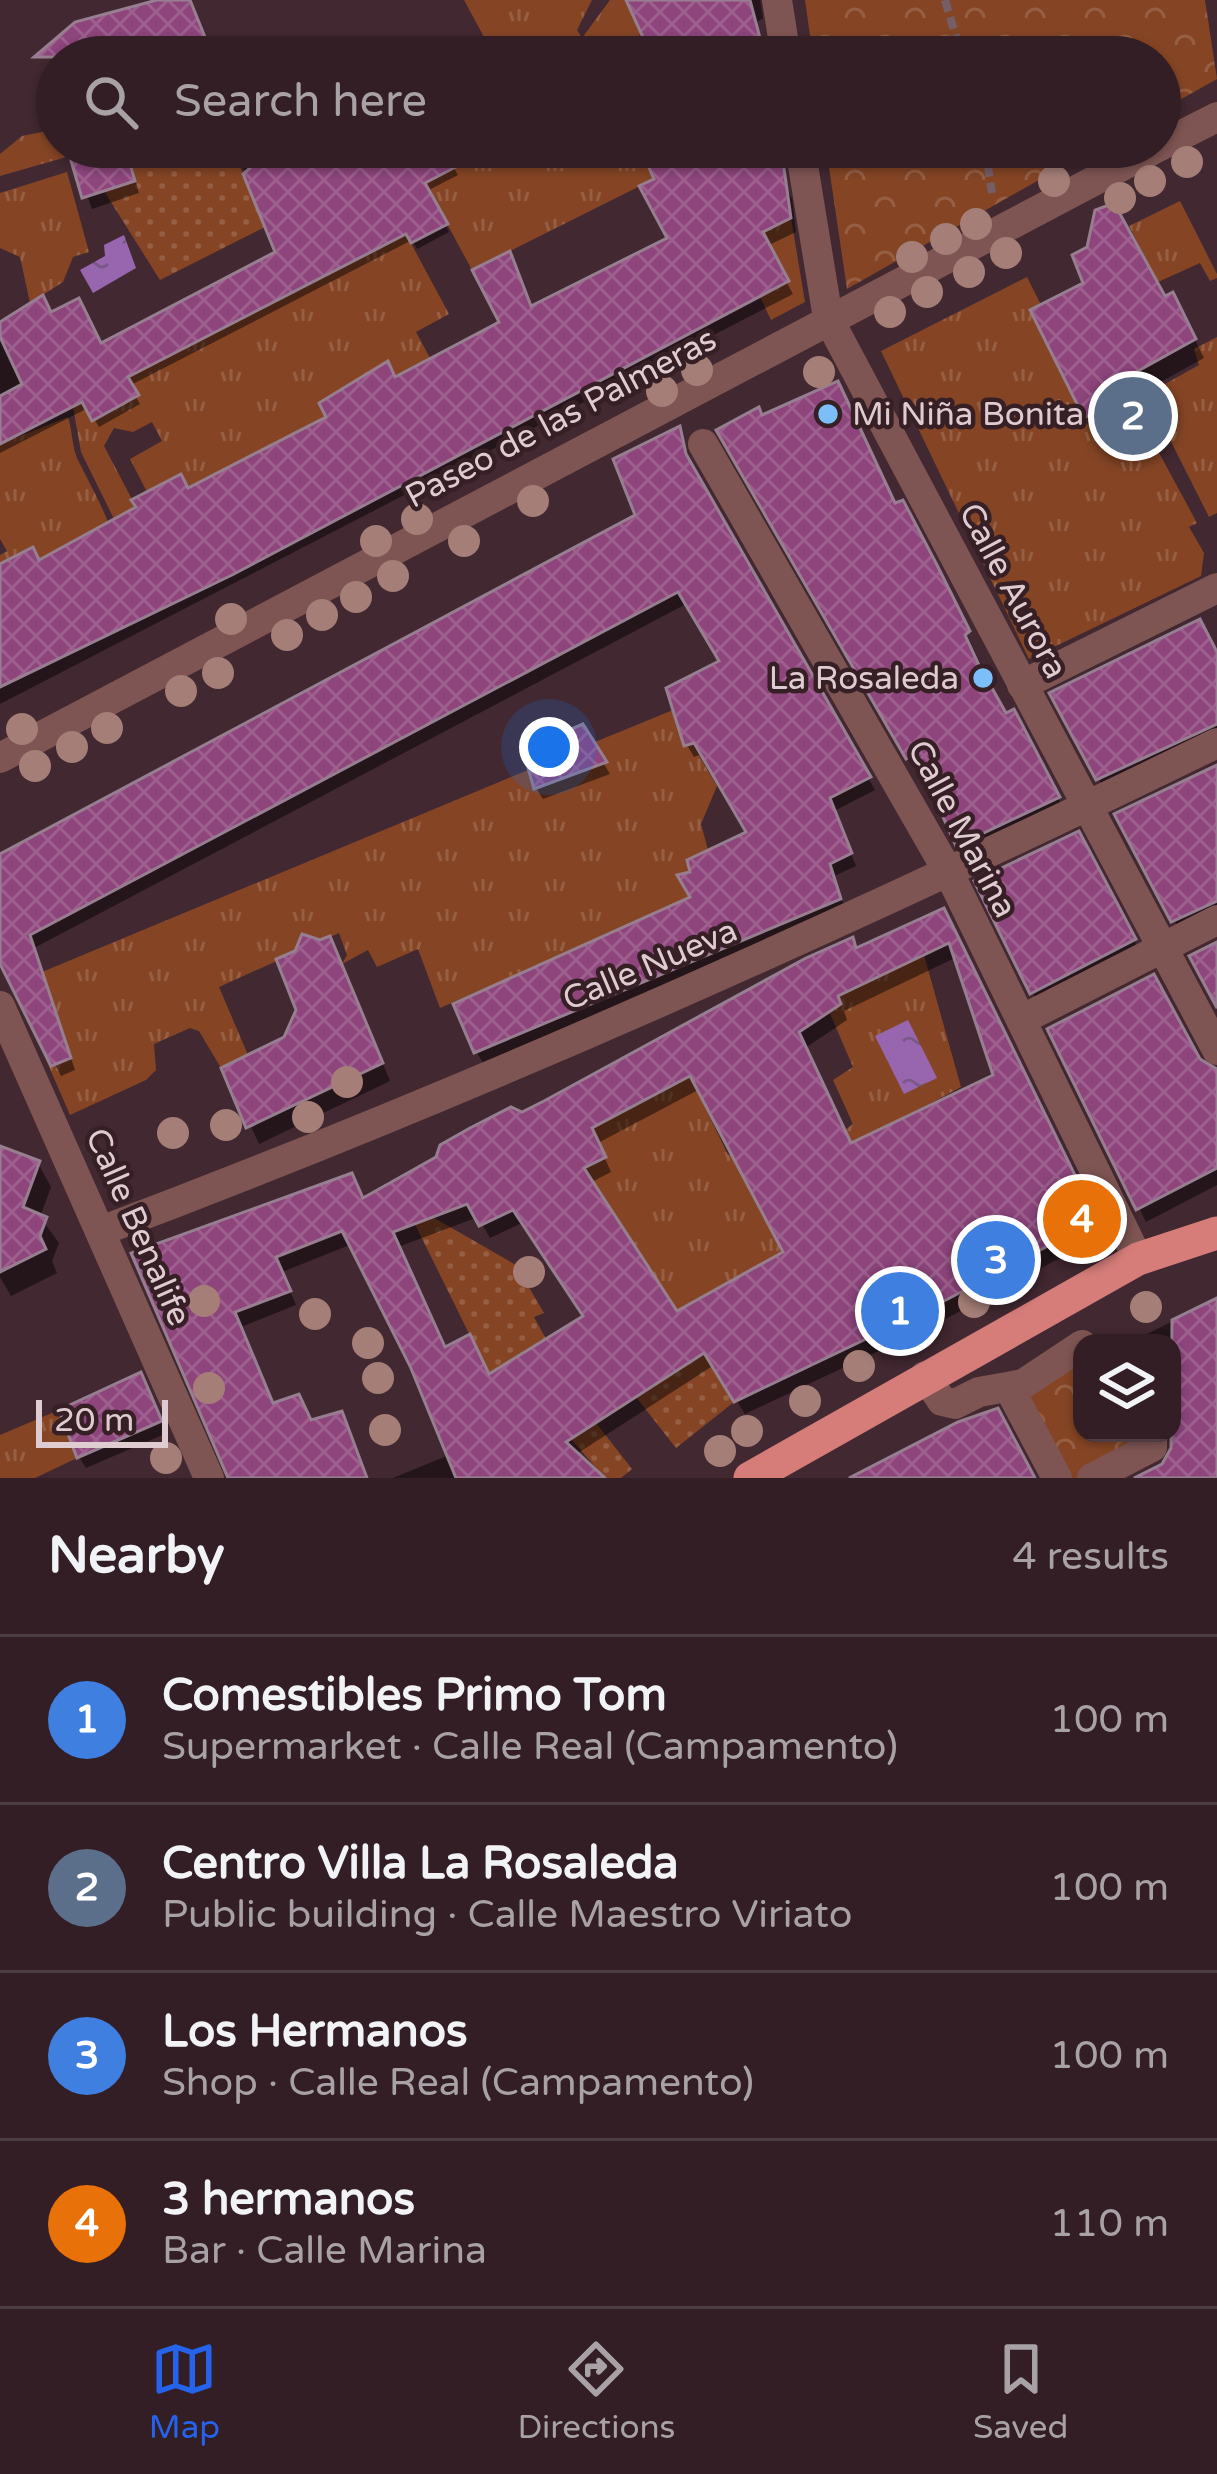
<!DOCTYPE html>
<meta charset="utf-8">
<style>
:root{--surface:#321e24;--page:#3d2b31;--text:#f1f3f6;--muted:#a8a2a6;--line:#4d3c41;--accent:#2563eb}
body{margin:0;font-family:"Varela Round",sans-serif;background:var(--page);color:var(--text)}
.controls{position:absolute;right:36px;bottom:36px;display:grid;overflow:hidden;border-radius:24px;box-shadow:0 3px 9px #0004}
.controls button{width:108px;height:108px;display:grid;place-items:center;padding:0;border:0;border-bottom:3px solid var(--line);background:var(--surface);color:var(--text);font:60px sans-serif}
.scale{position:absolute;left:36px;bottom:30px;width:132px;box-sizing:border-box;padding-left:12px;border:6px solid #deccd1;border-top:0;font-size:33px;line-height:42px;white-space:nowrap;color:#deccd1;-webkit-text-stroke:9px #371f26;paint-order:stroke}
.you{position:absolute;left:549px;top:747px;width:42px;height:42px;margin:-30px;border:9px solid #fff;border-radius:50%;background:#1a73e8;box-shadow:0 0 0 18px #1a73e833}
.badge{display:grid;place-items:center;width:78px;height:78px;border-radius:50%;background:var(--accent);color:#fff;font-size:39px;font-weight:700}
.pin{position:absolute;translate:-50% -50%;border:6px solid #fff;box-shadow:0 3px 12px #0006}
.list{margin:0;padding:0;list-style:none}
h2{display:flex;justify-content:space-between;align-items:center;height:156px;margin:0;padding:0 48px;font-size:51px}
h2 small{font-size:39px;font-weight:400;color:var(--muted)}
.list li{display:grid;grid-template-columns:78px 1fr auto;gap:36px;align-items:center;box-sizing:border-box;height:168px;padding:0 48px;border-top:3px solid var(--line)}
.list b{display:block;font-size:45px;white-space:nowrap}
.list p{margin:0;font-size:39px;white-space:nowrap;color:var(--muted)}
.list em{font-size:39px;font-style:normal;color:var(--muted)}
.icon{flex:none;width:66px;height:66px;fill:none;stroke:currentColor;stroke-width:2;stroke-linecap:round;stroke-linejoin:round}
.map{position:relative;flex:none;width:1217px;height:1478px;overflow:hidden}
.search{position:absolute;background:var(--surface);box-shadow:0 3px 9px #0004;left:36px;right:36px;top:36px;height:132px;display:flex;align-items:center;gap:30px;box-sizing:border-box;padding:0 42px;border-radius:66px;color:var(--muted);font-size:45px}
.sheet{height:828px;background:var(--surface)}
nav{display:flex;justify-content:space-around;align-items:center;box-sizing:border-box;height:168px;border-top:3px solid var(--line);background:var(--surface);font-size:33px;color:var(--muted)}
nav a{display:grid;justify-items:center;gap:6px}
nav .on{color:var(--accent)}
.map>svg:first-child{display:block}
.grass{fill:url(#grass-tufts)}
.park{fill:url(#park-crowns)}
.garden{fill:url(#garden-dots)}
.water{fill:url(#water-ripples)}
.shadow{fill:#0007;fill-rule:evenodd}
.building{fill:url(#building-cross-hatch);stroke:#977e90;stroke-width:3;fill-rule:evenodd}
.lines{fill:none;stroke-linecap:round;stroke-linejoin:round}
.path{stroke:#755e65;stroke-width:8;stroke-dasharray:12 6;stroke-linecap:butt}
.pedestrian{stroke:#7e5553;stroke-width:30}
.minor{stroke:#7e5553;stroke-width:30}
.tertiary{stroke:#7e5553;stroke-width:30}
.trunk{stroke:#d67d7a;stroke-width:33}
.tree{fill:#a47e77}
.poi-dot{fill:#7bbef8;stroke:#371f26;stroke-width:4.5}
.labels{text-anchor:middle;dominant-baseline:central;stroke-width:9;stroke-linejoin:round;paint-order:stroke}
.poi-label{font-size:33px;fill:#deccd1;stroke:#371f26;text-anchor:start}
.street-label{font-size:33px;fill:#deccd1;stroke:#371f26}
</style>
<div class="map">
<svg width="1217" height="1478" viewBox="0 0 1217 1478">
<defs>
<pattern id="grass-tufts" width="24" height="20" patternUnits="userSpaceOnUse" patternTransform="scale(3)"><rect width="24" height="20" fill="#854525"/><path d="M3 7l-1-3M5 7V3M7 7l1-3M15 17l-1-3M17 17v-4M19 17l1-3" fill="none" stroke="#965f44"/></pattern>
<pattern id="park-crowns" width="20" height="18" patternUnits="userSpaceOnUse" patternTransform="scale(3)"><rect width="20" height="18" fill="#854525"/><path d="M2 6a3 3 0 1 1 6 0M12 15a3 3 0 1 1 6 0" fill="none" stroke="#965f44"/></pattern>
<pattern id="garden-dots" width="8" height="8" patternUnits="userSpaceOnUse" patternTransform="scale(3)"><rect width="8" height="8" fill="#854525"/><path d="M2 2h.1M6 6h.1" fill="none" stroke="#965f44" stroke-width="1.8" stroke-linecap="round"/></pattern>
<pattern id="water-ripples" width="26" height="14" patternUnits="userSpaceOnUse" patternTransform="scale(3)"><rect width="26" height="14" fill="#9766af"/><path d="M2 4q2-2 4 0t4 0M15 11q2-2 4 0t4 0" fill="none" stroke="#7a5888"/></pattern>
<pattern id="building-cross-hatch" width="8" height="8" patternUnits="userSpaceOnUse" patternTransform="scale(3)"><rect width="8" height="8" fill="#8d457c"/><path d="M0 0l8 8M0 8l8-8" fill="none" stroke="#9d5f8e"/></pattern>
</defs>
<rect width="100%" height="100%" fill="#422830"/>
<g class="grass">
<polygon points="464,0 592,0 577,30 582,38 610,0 626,0 642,34 597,57 447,57 484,37"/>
<polygon points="57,129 57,147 67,147 70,156 0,176 0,154 22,136"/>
<polygon points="444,147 639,147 654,179 472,270 425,183 456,167"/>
<polygon points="67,172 89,252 73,257 63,282 30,303 20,257 0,248 0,193"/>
<polygon points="1180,201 1217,274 1217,278 1210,281 1200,263 1158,282 1129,226"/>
<polygon points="791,218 805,302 771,320 759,295 763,232"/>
<polygon points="406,234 449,314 416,332 430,358 395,377 387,362 320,402 326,417 188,488 181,475 147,492 130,459 162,441 152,422 133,432 114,428 104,446 136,507 114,519 81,452 73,407 82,403 93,421 138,396 128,377"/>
<polygon points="1027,277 1041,305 1031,311 1087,425 1131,401 1197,523 1189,527 1204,553 1201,576 1029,659 881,351"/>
<polygon points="1217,337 1217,513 1209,517 1147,394 1199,365 1194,349"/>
<path d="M68,417c4,12 4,29 9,41 10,21 22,41 31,64l-69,38 -7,-13 -32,17v-9l7,-4 -7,-12v-95z"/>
<polygon points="673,710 684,746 692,744 717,786 701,824 708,850 687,860 690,872 678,875 691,899 440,1008 418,949 377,967 368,950 342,964 347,955 339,933 219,987 248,1055 221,1068 199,1031 190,1028 154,1044 156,1070 146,1080 70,1115 31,1025 42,972 528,770 534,789 606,761 595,742"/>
<polygon points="924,955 961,1087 851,1146 845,1130 853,1124 833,1080 853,1067 829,1011 841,1004 838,996"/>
<polygon points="690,1076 728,1155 748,1146 776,1238 809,1306 708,1360 584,1168 606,1157 592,1128"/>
<polygon points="59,1410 77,1458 35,1478 0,1478 0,1435"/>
</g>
<g class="park">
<polygon points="805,0 1205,0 1217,79 1160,111 1160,57 813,57"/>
<polygon points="826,147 1097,147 847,289"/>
<polygon points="1082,1345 1082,1433 1152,1433 1092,1478 1057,1478 1023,1383"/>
</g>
<g class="garden">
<polygon points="125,147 232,147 265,227 160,280 104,191"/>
<polygon points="403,1200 516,1265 544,1313 534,1317 546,1339 489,1374"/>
<polygon points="702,1349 734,1402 676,1448 632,1392 645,1393"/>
<polygon points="589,1414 632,1469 621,1478 605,1478 563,1430"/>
</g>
<g class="water">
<polygon points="124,235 136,268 93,293 80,270 105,256 104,245"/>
<polygon points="908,1020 937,1078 904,1094 875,1036"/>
</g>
<g class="shadow">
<polygon points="627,0 760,0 763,18 757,22 766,57 652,57"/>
<polygon points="70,147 126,147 139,193 92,209"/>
<polygon points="235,147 441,147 458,175 427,191 449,232 417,249 412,240 129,386 140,404 99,427 88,408 0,453 0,325 51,315 100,347 279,253"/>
<polygon points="675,147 765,147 792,199 796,232 767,246 793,294 0,704 0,568 39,563 188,492 671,239 658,180"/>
<polygon points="1164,300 1182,314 1204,358 1137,395 1143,410 1097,434 1087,416"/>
<polygon points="762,419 894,506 941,578 1005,717 1012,713 1063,807 964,854 922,763 914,767 720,431"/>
<polygon points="679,430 691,469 875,790 834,811 856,866 834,876 846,912 483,1063 476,1051 694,899 750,834 704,753 694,757 687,745 670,689 723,663 688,603 34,948 75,1070 61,1076 0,954 0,854 639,516"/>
<polygon points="1217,657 1217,738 1106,792 1054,694"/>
<polygon points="582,728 610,774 543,799 536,788"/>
<polygon points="1217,768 1217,917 1181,933 1118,816"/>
<polygon points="1078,835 1139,950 1038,1002 1032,992"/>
<path d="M951,926l152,309 -165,88 -193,91 -31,-49 -139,90 26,23h-208l56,-23 -37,-90 -60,-121 -70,28 14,33 -55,22 33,79 37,17 30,-9 26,64h-137l-95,-223 229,-53 488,-261 5,9zM957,957l40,119 -146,71 -46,-99 42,-28 -3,-9zM700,1089l87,164 -111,62 -86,-132 21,-11 -13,-29zM478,1217l12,21 34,-16 62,95 -97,60 -44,-27 -47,-103z"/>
<polygon points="320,944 339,957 390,1081 259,1144 225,1070 287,1039"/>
<polygon points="1051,1030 1199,1063 1217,1073 1217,1185 1146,1222"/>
<polygon points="0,1146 38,1163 51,1187 40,1217 59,1243 52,1261 57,1273 11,1296 0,1277"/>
<polygon points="1217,1299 1217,1478 1163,1467 1174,1449 1172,1343 1129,1343"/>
<polygon points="146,1388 167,1433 86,1468 79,1457"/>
</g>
<g class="building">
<polygon points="157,0 190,0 213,57 34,57 75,22"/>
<polygon points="626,0 750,0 765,57 652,57"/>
<polygon points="67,147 125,147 135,181 82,198"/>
<polygon points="279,147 494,147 425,183 448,224 411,243 406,234 128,377 139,395 92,421 82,402 0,444 0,396 22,384 0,337 0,322 43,295 51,312 79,298 101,343 275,252 243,174 250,168 247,161"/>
<polygon points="669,147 781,147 791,218 763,232 789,281 232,575 0,687 0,564 33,547 39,560 136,507 131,500 181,474 188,488 326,417 319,403 388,361 395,377 499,322 472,270 510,251 531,306 667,238 639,186 654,179 645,159"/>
<polygon points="1114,203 1165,296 1173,292 1196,339 1129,376 1135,391 1084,418 1030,310 1083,283 1072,255 1087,247 1095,210"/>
<polygon points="838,381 895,503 903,500 937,565 970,631 965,635 978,663 1006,713 1014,709 1060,797 956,846 915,754 906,759 716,430 759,407 762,415"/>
<polygon points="680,426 686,454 871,777 830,798 852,853 830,864 841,899 474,1053 453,1004 690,897 677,875 690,872 687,860 746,832 694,743 684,746 666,688 719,661 678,592 30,935 71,1058 51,1066 0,964 0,854 635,515 613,459"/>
<polygon points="1200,619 1217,652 1217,724 1096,780 1049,693"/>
<polygon points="583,724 607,762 534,789 523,750"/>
<polygon points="1217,765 1217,901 1171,922 1114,814"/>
<polygon points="1079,831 1136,939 1030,994 974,881"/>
<path d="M944,908l153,312 -168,89 -195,93 -30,-49 -138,89 39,36h-149l-46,-112 -68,-135 -66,26 15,34 -56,21 38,91 26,-9 12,26 31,-9 25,67h-139l-97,-225 221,-80 11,25 73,-41 4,-12 30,-17 41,-21 11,5 22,-11 262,-143 47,-21 3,11zM949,943l44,132 -142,68 -52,-111 42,-28 -3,-8zM690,1076l93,176 -106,59 -93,-143 22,-11 -14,-29zM467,1204l12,22 34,-16 70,106 -94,58 -19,-40 -25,13 -52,-115z"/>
<polygon points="302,934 320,940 330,936 383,1063 246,1128 221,1068 284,1037 296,1010 276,959 295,951"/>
<polygon points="1217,942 1217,1008 1189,956"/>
<polygon points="1154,974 1200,1059 1217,1069 1217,1168 1136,1210 1047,1029"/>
<polygon points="0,1146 40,1161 23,1207 47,1217 40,1236 46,1249 0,1272"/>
<polygon points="1217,1298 1217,1478 1134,1478 1162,1464 1171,1448 1172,1320"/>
<polygon points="141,1372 162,1421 77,1458 59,1410"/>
<polygon points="998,1408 1035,1478 849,1478 958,1422"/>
</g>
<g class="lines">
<g class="path">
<polyline points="945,0 962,57"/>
<polyline points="985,147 992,193"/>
</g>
<g class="pedestrian">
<polyline points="925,1376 942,1401 955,1404 979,1392 1023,1384 1082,1345"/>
<polyline points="1009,1388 1057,1478"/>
<polyline points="1092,1478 1152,1447 1152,1433"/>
</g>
<g class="minor">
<polyline points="777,0 786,57"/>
<polyline points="800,147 828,318"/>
<polyline points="703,444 950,875 1138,1259"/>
<polyline points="1022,685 1217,588"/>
<polyline points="1021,1020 1217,920"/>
<path d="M101,1231c380,-143 752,-310 1116,-488"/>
</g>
<g class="tertiary">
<polyline points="1160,146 1217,117"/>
<polyline points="828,318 1217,1050"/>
<polyline points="0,758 1158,147"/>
<polyline points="0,1006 209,1478"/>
</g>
<polyline class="trunk" points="750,1478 1138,1259 1217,1233"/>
</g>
<g class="tree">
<circle cx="1187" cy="162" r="16"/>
<circle cx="1054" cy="181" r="16"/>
<circle cx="1150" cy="181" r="16"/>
<circle cx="1120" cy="198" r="16"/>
<circle cx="976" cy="224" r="16"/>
<circle cx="946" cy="239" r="16"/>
<circle cx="1006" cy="253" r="16"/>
<circle cx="912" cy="257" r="16"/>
<circle cx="969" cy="272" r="16"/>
<circle cx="927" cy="292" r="16"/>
<circle cx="890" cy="312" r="16"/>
<circle cx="697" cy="370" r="16"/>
<circle cx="819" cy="372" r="16"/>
<circle cx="662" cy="391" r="16"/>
<circle cx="533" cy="501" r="16"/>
<circle cx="417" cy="519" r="16"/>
<circle cx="376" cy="541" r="16"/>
<circle cx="464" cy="541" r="16"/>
<circle cx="393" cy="576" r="16"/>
<circle cx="356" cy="597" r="16"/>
<circle cx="322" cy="615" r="16"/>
<circle cx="231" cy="619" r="16"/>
<circle cx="287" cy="635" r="16"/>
<circle cx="218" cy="673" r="16"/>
<circle cx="181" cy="691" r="16"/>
<circle cx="107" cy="728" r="16"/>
<circle cx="22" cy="729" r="16"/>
<circle cx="72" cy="747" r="16"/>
<circle cx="35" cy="766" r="16"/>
<circle cx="347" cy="1082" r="16"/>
<circle cx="308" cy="1117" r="16"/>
<circle cx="226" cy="1125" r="16"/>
<circle cx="173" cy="1133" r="16"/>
<circle cx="529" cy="1272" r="16"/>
<circle cx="1016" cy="1280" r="16"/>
<circle cx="204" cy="1301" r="16"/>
<circle cx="974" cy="1302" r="16"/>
<circle cx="1146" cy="1307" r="16"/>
<circle cx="315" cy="1314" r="16"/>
<circle cx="920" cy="1333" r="16"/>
<circle cx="368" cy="1343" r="16"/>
<circle cx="859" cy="1366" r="16"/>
<circle cx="378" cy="1378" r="16"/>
<circle cx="209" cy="1388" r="16"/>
<circle cx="805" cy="1401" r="16"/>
<circle cx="385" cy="1430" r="16"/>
<circle cx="747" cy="1431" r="16"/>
<circle cx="720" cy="1451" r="16"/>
<circle cx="166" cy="1458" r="16"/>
</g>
<g class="poi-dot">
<circle cx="828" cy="414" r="12"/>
<circle cx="983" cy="678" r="12"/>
</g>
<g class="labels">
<g class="poi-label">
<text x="852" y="414">Mi Niña Bonita</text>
<text x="959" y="678" text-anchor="end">La Rosaleda</text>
</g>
<g class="street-label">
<text transform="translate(561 418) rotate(-28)">Paseo de las Palmeras</text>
<text transform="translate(1013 591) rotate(62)">Calle Aurora</text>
<text transform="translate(962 829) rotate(62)">Calle Marina</text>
<text transform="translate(650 965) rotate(-23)">Calle Nueva</text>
<text transform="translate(138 1227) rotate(66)">Calle Benalife</text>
</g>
</g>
</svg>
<div class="controls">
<button><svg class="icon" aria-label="layers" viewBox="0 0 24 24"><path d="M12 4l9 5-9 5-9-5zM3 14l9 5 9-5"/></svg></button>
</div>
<div class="scale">20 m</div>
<div class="you"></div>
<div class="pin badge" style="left:900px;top:1311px;background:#3f7fe0">1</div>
<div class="pin badge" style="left:1133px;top:416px;background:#5c6f8a">2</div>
<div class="pin badge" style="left:996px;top:1260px;background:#3f7fe0">3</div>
<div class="pin badge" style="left:1082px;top:1219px;background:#e8710a">4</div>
<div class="search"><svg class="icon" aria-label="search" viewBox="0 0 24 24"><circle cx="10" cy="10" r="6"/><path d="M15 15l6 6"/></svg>Search here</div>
</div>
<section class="sheet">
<h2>Nearby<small>4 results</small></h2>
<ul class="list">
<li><span class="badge" style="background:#3f7fe0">1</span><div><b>Comestibles Primo Tom</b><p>Supermarket · Calle Real (Campamento)</p></div><em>100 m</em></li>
<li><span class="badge" style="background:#5c6f8a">2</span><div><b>Centro Villa La Rosaleda</b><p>Public building · Calle Maestro Viriato</p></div><em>100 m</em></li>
<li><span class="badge" style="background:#3f7fe0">3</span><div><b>Los Hermanos</b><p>Shop · Calle Real (Campamento)</p></div><em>100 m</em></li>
<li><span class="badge" style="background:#e8710a">4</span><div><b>3 hermanos</b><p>Bar · Calle Marina</p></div><em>110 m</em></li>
</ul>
</section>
<nav>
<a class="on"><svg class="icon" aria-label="map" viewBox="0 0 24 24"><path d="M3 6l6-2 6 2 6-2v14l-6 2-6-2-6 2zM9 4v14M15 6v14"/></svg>Map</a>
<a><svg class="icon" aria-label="directions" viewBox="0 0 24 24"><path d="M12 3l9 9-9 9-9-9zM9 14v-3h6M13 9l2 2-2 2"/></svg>Directions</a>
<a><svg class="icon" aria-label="saved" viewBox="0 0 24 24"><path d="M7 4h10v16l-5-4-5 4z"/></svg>Saved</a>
</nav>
